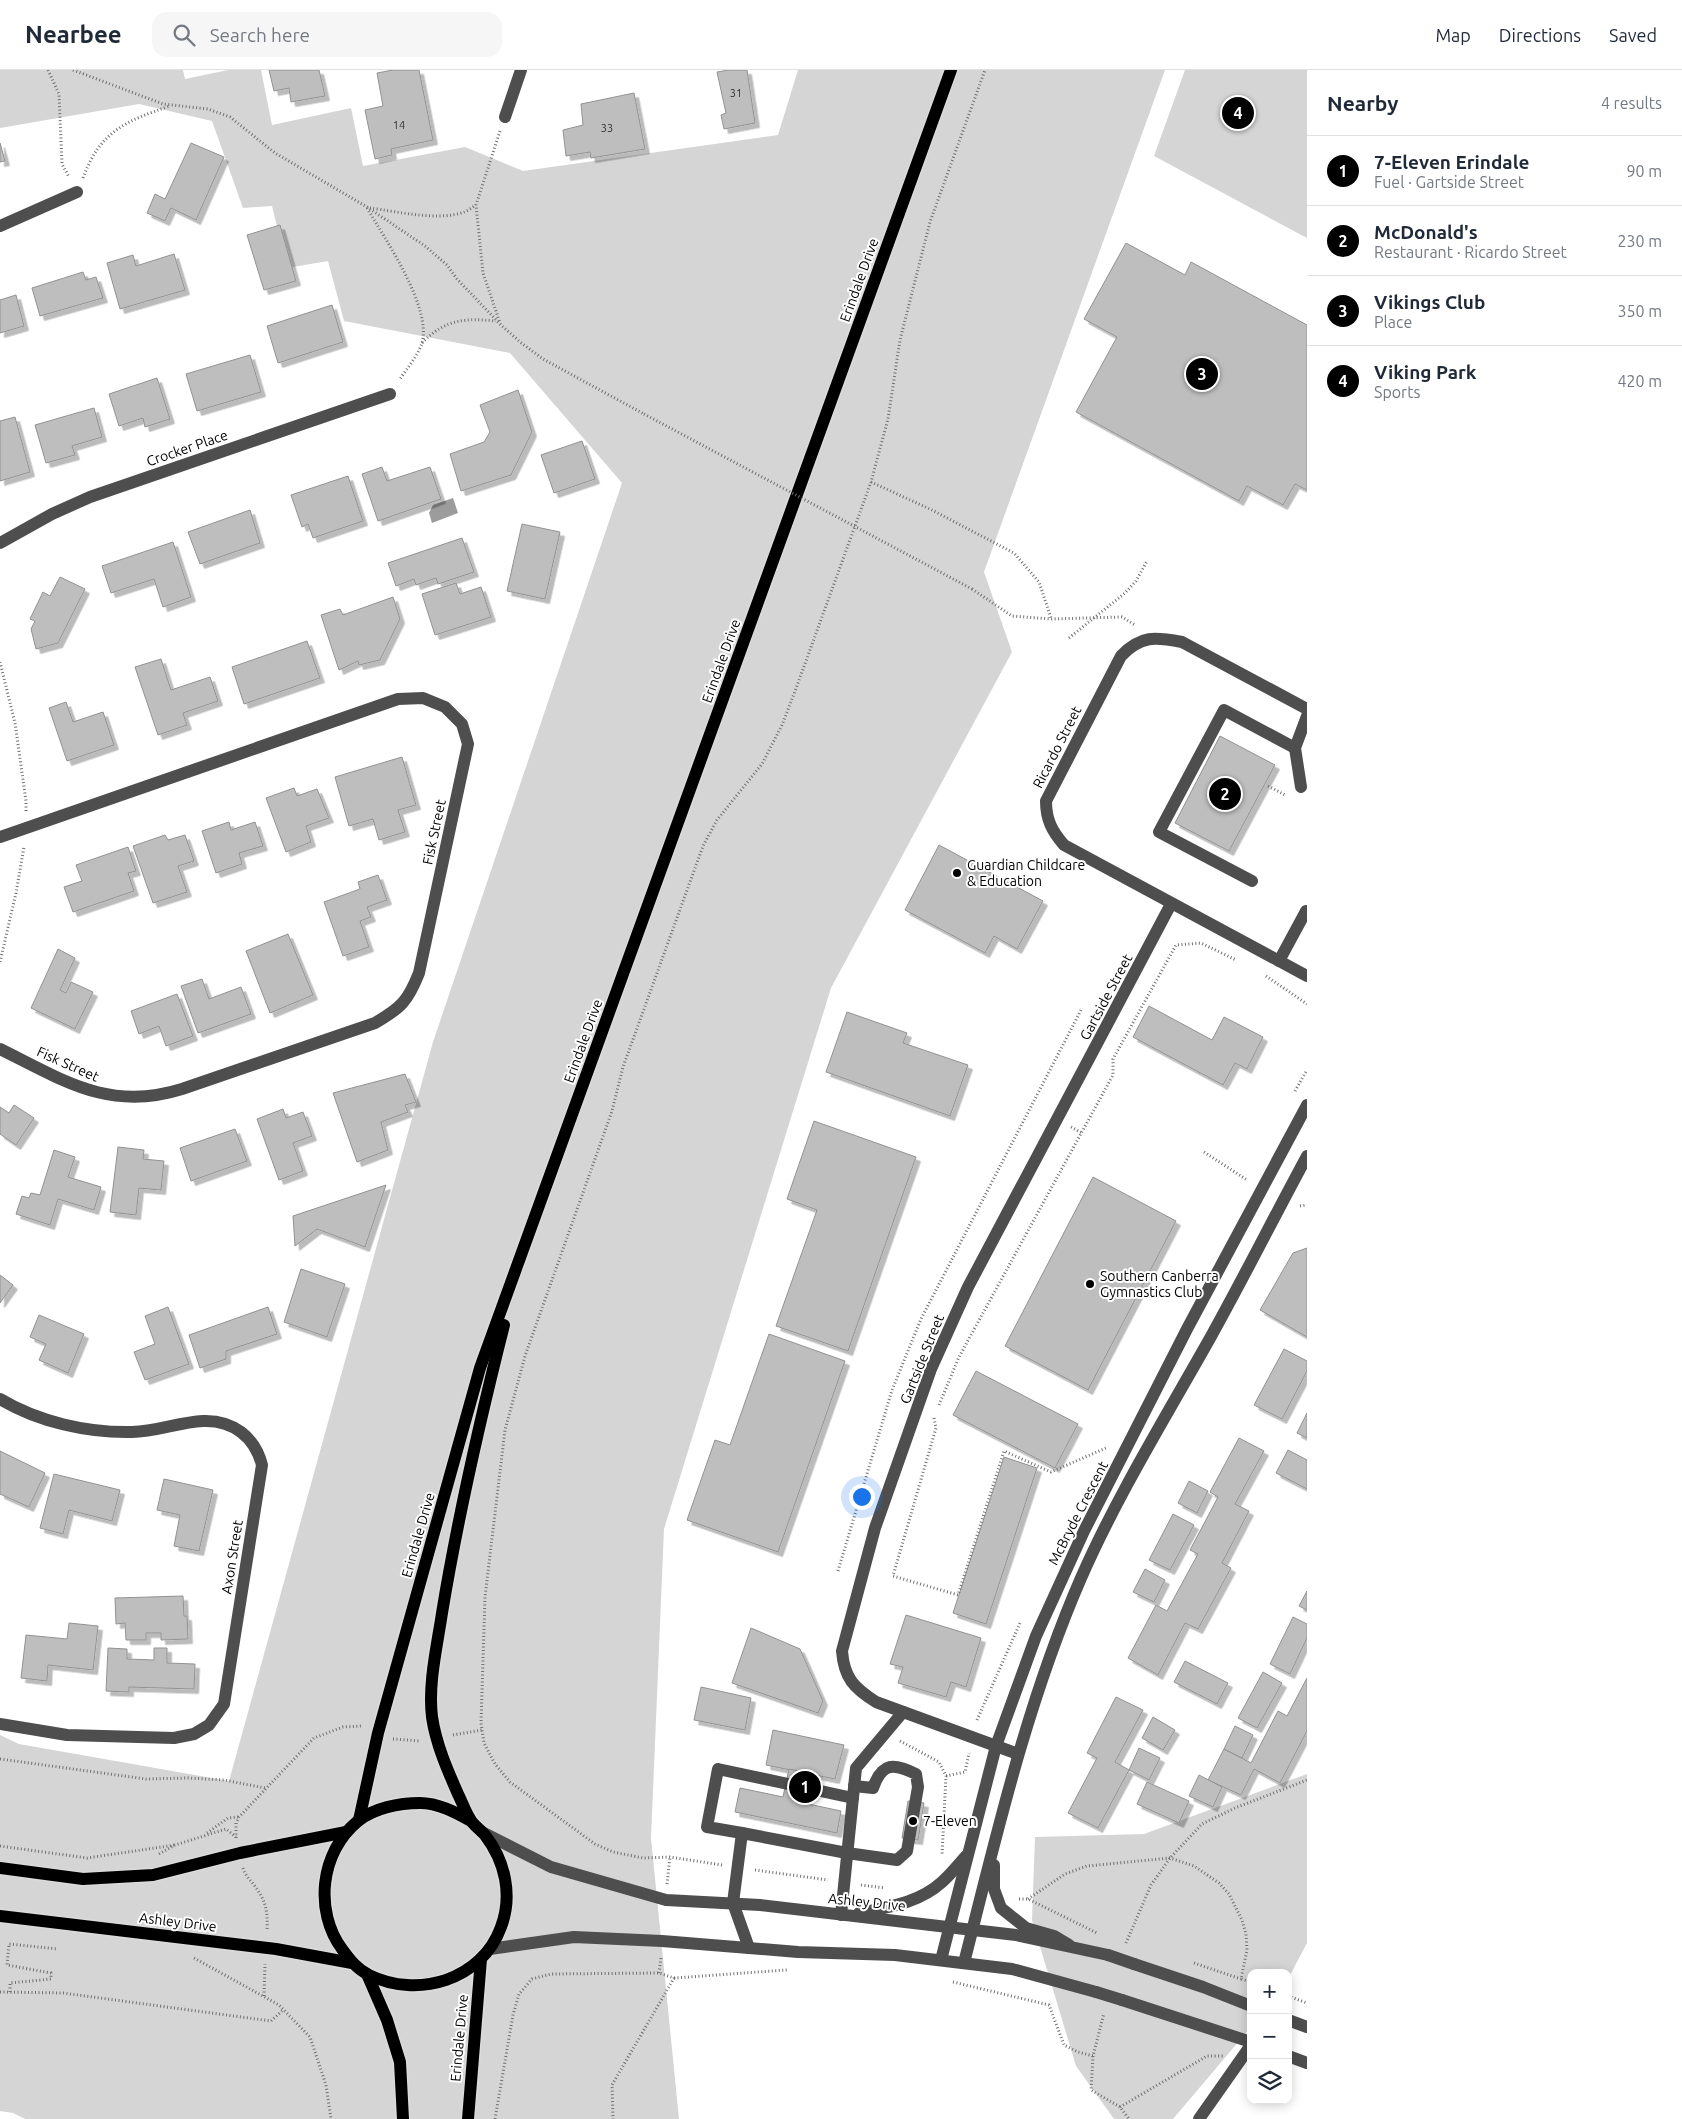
<!DOCTYPE html>
<meta charset="utf-8">
<style>
:root{--surface:#fff;--page:#f6f6f7;--text:#1f2937;--muted:#747a83;--line:#e0e1e3;--accent:#000}
body{margin:0;font-family:Ubuntu,sans-serif;background:var(--page);color:var(--text)}
.controls{position:absolute;right:15px;bottom:15px;display:grid;overflow:hidden;border-radius:10px;box-shadow:0 2px 12px #0003}
.controls button{width:45px;height:45px;display:grid;place-items:center;padding:0;border:0;border-bottom:1px solid var(--line);background:var(--surface);color:var(--text);font:25px sans-serif}
.you{position:absolute;left:861px;top:1426px;width:18px;height:18px;margin:-12px;border:4px solid #fff;border-radius:50%;background:#1a73e8;box-shadow:0 0 0 8px #1a73e833}
.badge{display:grid;place-items:center;width:32px;height:32px;border-radius:50%;background:var(--accent);color:#fff;font-size:16px;font-weight:700}
.pin{position:absolute;translate:-50% -50%;border:2px solid #fff;box-shadow:0 1px 5px #0006}
.list{margin:0;padding:0;list-style:none}
h2{display:flex;justify-content:space-between;align-items:center;height:65px;margin:0;padding:0 20px;font-size:21px}
h2 small{font-size:16px;font-weight:400;color:var(--muted)}
.list li{display:grid;grid-template-columns:32px 1fr auto;gap:15px;align-items:center;box-sizing:border-box;height:70px;padding:0 20px;border-top:1px solid var(--line)}
.list b{display:block;font-size:19px;white-space:nowrap}
.list p{margin:0;font-size:16px;white-space:nowrap;color:var(--muted)}
.list em{font-size:16px;font-style:normal;color:var(--muted)}
.icon{flex:none;width:28px;height:28px;fill:none;stroke:currentColor;stroke-width:2;stroke-linecap:round;stroke-linejoin:round}
.map{position:relative;flex:none;width:1307px;height:2049px;overflow:hidden}
header{display:flex;align-items:center;gap:30px;box-sizing:border-box;height:70px;padding:0 25px;background:var(--surface);border-bottom:1px solid var(--line)}
header strong{font-size:24px}
nav{display:flex;gap:28px;margin-inline-start:auto;font-size:18px}
.search{width:350px;height:45px;background:var(--page);display:flex;align-items:center;gap:12px;box-sizing:border-box;padding:0 18px;border-radius:15px;color:var(--muted);font-size:19px}
main{display:flex}
aside{flex:1;background:var(--surface)}
.map>svg:first-child{display:block}
.green{fill:#d5d5d5}
.water{fill:#9c9c9c}
.building{fill:#bebebe;stroke:#929292;filter:url(#shadow)}
.lines{fill:none;stroke-linecap:round;stroke-linejoin:round}
.major-casing{stroke:#dbdbdb;stroke-width:15}
.path{stroke:#707070;stroke-width:3;stroke-dasharray:1 2.5;stroke-linecap:butt}
.minor{stroke:#4e4e4e;stroke-width:12}
.major{stroke:#000;stroke-width:12}
.path-bridge{stroke:#707070;stroke-width:3;stroke-dasharray:1 2.5;stroke-linecap:butt}
.minor-bridge{stroke:#4e4e4e;stroke-width:12}
.poi-dot{fill:#000;stroke:#fff;stroke-width:2}
.labels{text-anchor:middle;dominant-baseline:central;stroke-width:4;stroke-linejoin:round;paint-order:stroke}
.number-label{font-size:11px;fill:#303030}
.street-label{font-size:14px;fill:#000;stroke:#fff}
.poi-label{font-size:14px;fill:#000;stroke:#fff;text-anchor:start}
</style>
<header>
<strong>Nearbee</strong>
<div class="search"><svg class="icon" aria-label="search" viewBox="0 0 24 24"><circle cx="10" cy="10" r="6"/><path d="M15 15l6 6"/></svg>Search here</div>
<nav><a>Map</a><a>Directions</a><a>Saved</a></nav>
</header>
<main>
<div class="map">
<svg width="1307" height="2049" viewBox="0 0 1307 2049">
<defs>
<filter id="shadow"><feDropShadow dx="4.5" dy="4.5" stdDeviation="0" flood-color="#0004"/></filter>
</defs>
<rect width="100%" height="100%" fill="#fff"/>
<g class="green">
<polygon points="0,0 183,0 185,9 228,0 261,0 272,55 351,38 363,96 465,77 523,101 778,65 798,0 1165,0 984,502 1012,582 831,918 664,1459 651,1768 679,2049 25,2049 13,2043 0,2041 0,1665 19,1674 229,1711 433,972 622,413 510,283 344,251 328,191 287,198 272,136 243,138 212,51 139,34 0,58"/>
<polygon points="1185,0 1307,0 1307,168 1154,86"/>
<polygon points="1307,1704 1307,1873 1288,1909 1288,1903 1251,1903 1251,1957 1173,2049 1114,2049 1076,1996 1032,1850 1035,1767 1144,1764"/>
</g>
<polygon class="water" points="453,428 458,443 432,453 429,443 433,435"/>
<g class="building">
<polygon points="269,0 319,0 325,26 291,32 289,18 274,21"/>
<polygon points="393,0 419,0 433,70 391,79 392,85 375,89 365,40 383,36 377,3"/>
<polygon points="729,0 747,0 755,53 724,59 721,45 726,43 717,2"/>
<polygon points="634,23 645,79 591,88 590,82 566,86 563,60 583,55 581,34"/>
<polygon points="0,73 5,91 0,92"/>
<polygon points="191,73 224,87 196,150 171,138 165,151 147,143 155,124 165,129"/>
<polygon points="280,155 296,211 264,220 247,165"/>
<polygon points="1126,173 1185,205 1191,192 1307,255 1307,420 1295,414 1283,435 1247,416 1239,431 1076,342 1117,267 1084,249"/>
<polygon points="174,184 185,220 120,239 107,193 133,185 136,196"/>
<polygon points="83,202 86,210 96,207 103,228 40,246 32,218"/>
<polygon points="16,225 24,256 0,263 0,230"/>
<polygon points="332,235 343,272 278,293 267,256"/>
<polygon points="250,285 261,322 197,341 186,304"/>
<polygon points="157,308 170,349 145,357 143,348 119,356 109,324"/>
<polygon points="518,320 532,362 511,405 461,421 450,384 484,372 490,362 480,335"/>
<polygon points="94,338 102,367 72,376 75,385 46,393 35,355"/>
<polygon points="15,347 30,402 0,411 0,351"/>
<polygon points="582,371 595,409 554,423 541,385"/>
<polygon points="382,397 387,411 430,397 441,429 378,451 362,404"/>
<polygon points="348,406 363,451 313,468 308,454 302,457 291,425"/>
<polygon points="250,440 260,473 200,494 188,462"/>
<polygon points="522,454 560,462 545,529 507,521"/>
<polygon points="462,468 474,502 438,514 436,508 416,515 414,509 396,516 388,493"/>
<polygon points="173,472 191,527 163,537 154,509 111,523 102,496"/>
<polygon points="60,507 85,519 58,573 36,579 31,559 35,551 30,549 43,522 50,526"/>
<polygon points="456,513 460,524 481,517 491,547 435,565 422,524"/>
<polygon points="393,527 400,549 380,590 359,595 358,591 339,600 321,545 340,539 343,545"/>
<polygon points="307,571 320,608 244,634 232,597"/>
<polygon points="161,589 171,620 210,607 218,631 183,643 187,655 158,665 135,597"/>
<polygon points="66,632 73,652 103,642 114,675 67,691 49,638"/>
<polygon points="1220,666 1275,695 1229,781 1175,753"/>
<polygon points="402,687 416,735 398,740 405,762 379,770 373,749 349,756 335,707"/>
<polygon points="294,718 297,726 317,719 329,748 306,756 311,772 286,782 266,728"/>
<polygon points="229,752 231,760 255,752 263,776 239,783 242,794 216,803 202,761"/>
<polygon points="165,765 168,770 185,765 194,791 178,796 187,822 153,833 133,776"/>
<polygon points="939,775 1043,831 1017,879 994,866 985,883 905,840"/>
<polygon points="128,777 136,801 128,803 134,821 73,842 64,817 82,811 76,795"/>
<polygon points="378,805 387,830 367,837 371,847 360,851 369,877 343,886 324,832 360,819 358,812"/>
<polygon points="288,864 313,925 270,943 246,881"/>
<polygon points="58,879 75,888 60,920 66,923 71,912 93,922 75,959 31,938"/>
<polygon points="202,909 209,929 241,917 251,944 198,963 181,916"/>
<polygon points="177,924 193,966 166,976 159,956 139,964 131,941"/>
<polygon points="1149,936 1212,970 1224,947 1263,967 1247,999 1235,993 1223,1015 1133,967"/>
<polygon points="847,942 907,963 903,973 968,995 950,1046 826,1002"/>
<polygon points="405,1004 416,1032 405,1035 408,1042 381,1052 388,1080 357,1092 333,1023"/>
<polygon points="14,1035 34,1048 16,1075 0,1064 0,1037 9,1043"/>
<polygon points="283,1039 286,1048 303,1042 312,1066 293,1073 303,1101 279,1110 257,1049"/>
<polygon points="814,1051 916,1087 848,1281 776,1256 817,1140 787,1129"/>
<polygon points="235,1059 247,1091 191,1111 180,1078"/>
<polygon points="118,1077 144,1080 143,1089 164,1091 161,1120 139,1118 136,1145 110,1142"/>
<polygon points="54,1080 75,1087 68,1107 101,1117 94,1140 58,1129 50,1155 16,1144 22,1126 29,1128 31,1123 40,1125"/>
<polygon points="1093,1107 1176,1151 1088,1320 1005,1276"/>
<polygon points="386,1115 365,1177 317,1159 295,1176 293,1146"/>
<polygon points="1307,1178 1307,1267 1260,1240 1293,1183"/>
<polygon points="301,1199 345,1214 327,1267 284,1252"/>
<polygon points="0,1205 13,1215 0,1233"/>
<polygon points="168,1237 189,1294 145,1310 134,1282 155,1274 145,1246"/>
<polygon points="268,1237 277,1264 226,1281 226,1289 200,1298 189,1265"/>
<polygon points="39,1245 84,1264 68,1303 39,1290 46,1274 30,1267"/>
<polygon points="769,1264 845,1291 778,1482 687,1450 715,1370 730,1375"/>
<polygon points="1284,1279 1307,1291 1307,1301 1282,1349 1254,1335"/>
<polygon points="976,1301 1078,1354 1055,1398 953,1345"/>
<polygon points="1307,1343 1307,1368 1297,1363"/>
<polygon points="1239,1368 1264,1381 1235,1434 1249,1441 1222,1493 1231,1498 1198,1559 1185,1553 1158,1605 1128,1588 1156,1535 1167,1541 1198,1484 1190,1480 1218,1427 1210,1422"/>
<polygon points="1288,1380 1307,1390 1307,1419 1276,1403"/>
<polygon points="0,1381 45,1403 29,1437 0,1424"/>
<polygon points="1004,1387 1037,1398 986,1554 953,1543"/>
<polygon points="54,1404 120,1420 112,1451 69,1440 63,1464 40,1458"/>
<polygon points="164,1409 213,1420 199,1481 174,1476 180,1445 157,1440"/>
<polygon points="1189,1411 1208,1421 1197,1443 1178,1433"/>
<polygon points="1173,1444 1194,1455 1170,1500 1149,1490"/>
<polygon points="1145,1499 1165,1510 1154,1532 1133,1522"/>
<polygon points="1307,1521 1307,1540 1299,1536"/>
<polygon points="183,1526 184,1546 187,1546 188,1569 161,1570 161,1563 146,1563 146,1570 126,1570 125,1553 116,1554 115,1528"/>
<polygon points="906,1545 981,1568 966,1617 951,1612 946,1627 898,1613 903,1597 890,1594"/>
<polygon points="1293,1547 1307,1554 1307,1568 1290,1604 1270,1594"/>
<polygon points="69,1553 98,1556 93,1600 48,1595 47,1611 21,1608 26,1565 67,1569"/>
<polygon points="751,1558 800,1579 823,1631 818,1643 732,1613"/>
<polygon points="108,1578 127,1579 127,1589 154,1590 154,1578 167,1578 167,1593 195,1594 194,1619 129,1617 129,1622 106,1621"/>
<polygon points="1185,1591 1228,1613 1217,1634 1174,1612"/>
<polygon points="1263,1602 1282,1613 1257,1658 1238,1648"/>
<polygon points="1307,1608 1307,1661 1280,1713 1254,1699 1241,1725 1208,1710 1224,1679 1251,1693 1278,1641 1287,1646"/>
<polygon points="701,1617 751,1628 745,1660 694,1650"/>
<polygon points="1116,1627 1143,1640 1115,1692 1129,1700 1098,1758 1068,1743 1097,1688 1087,1683"/>
<polygon points="1153,1647 1175,1660 1163,1680 1142,1668"/>
<polygon points="1235,1656 1253,1665 1242,1688 1224,1679"/>
<polygon points="773,1660 844,1675 835,1709 766,1695"/>
<polygon points="1139,1678 1160,1688 1149,1710 1129,1700"/>
<polygon points="789,1699 805,1702 799,1732 841,1741 837,1763 735,1742 740,1718 783,1727"/>
<polygon points="1199,1705 1222,1717 1213,1737 1189,1726"/>
<polygon points="1147,1712 1189,1731 1179,1753 1137,1734"/>
<polygon points="908,1731 924,1733 918,1770 902,1768"/>
</g>
<g class="lines">
<defs>
<g id="major">
<polyline points="359,1750 378,1663 480,1298 951,0"/>
<path d="M471,1751c-16,-9 -33,-18 -51,-18 -21,0 -46,5 -62,18 -38,31 -44,90 -16,128 8,11 15,20 27,26 49,24 113,5 132,-48 12,-32 4,-66 -16,-92 -5,-6 -12,-10 -15,-16 -5,-8 -8,-17 -12,-25 -11,-25 -22,-50 -26,-77 -4,-34 5,-70 10,-104 16,-97 38,-193 62,-288"/>
<polyline points="0,1798 83,1809 153,1805 240,1783 346,1762"/>
<polyline points="0,1846 276,1879 352,1893"/>
<polyline points="367,1904 387,1950 400,1992 403,2049"/>
<polyline points="468,2049 481,1889"/>
</g>
</defs>
<use href="#major" class="major-casing"/>
<g class="path">
<polyline points="48,0 59,24 62,94 69,107"/>
<polyline points="73,0 163,34 208,39 230,47 275,83 367,137 425,176 447,195 457,209 501,255 520,272 543,289 644,344"/>
<polyline points="500,61 476,135 483,203 500,253"/>
<path d="M83,108c17,-47 43,-57 87,-72"/>
<path d="M367,138c18,31 65,99 55,135 -4,12 -15,26 -22,36"/>
<path d="M370,138c26,3 85,18 105,-3"/>
<path d="M422,273c23,-24 43,-25 74,-22"/>
<polyline points="871,412 932,440 1014,483 1039,512 1051,548"/>
<polyline points="972,519 1012,546 1051,549 1122,547 1135,555"/>
<polyline points="1069,568 1125,523 1136,511 1147,491"/>
<polyline points="0,592 15,653 26,731 26,741"/>
<polyline points="1268,716 1285,725"/>
<polyline points="0,892 16,823 24,777"/>
<polyline points="1266,906 1307,934"/>
<polyline points="1295,1021 1307,1000"/>
<polyline points="1071,1057 1082,1063"/>
<polyline points="1204,1082 1247,1110"/>
<polyline points="1300,1136 1307,1135"/>
<polyline points="939,1335 959,1287 1113,1005 1113,989 1176,875 1201,873 1236,890"/>
<polyline points="934,1348 936,1358 893,1506 958,1525 1004,1381 1051,1402 1106,1378"/>
<polyline points="838,1501 892,1320 921,1249 1081,940"/>
<polyline points="977,1650 1020,1553"/>
<polyline points="453,1665 482,1660"/>
<polyline points="393,1669 420,1671"/>
<polyline points="900,1671 939,1692 946,1706 942,1785"/>
<polyline points="0,1689 146,1709 188,1708 224,1710 265,1718"/>
<polyline points="946,1706 965,1702 969,1683"/>
<polyline points="207,1763 228,1748 238,1747"/>
<polyline points="236,1768 236,1753 239,1747 314,1668 343,1657 362,1656"/>
<polyline points="0,1776 87,1788 175,1775"/>
<polyline points="159,1784 175,1775 226,1759 236,1767"/>
<polyline points="722,1795 670,1787 643,1788 613,1782 595,1774 510,1712 495,1694 484,1673 481,1653 485,1527 505,1360 525,1286 612,1041 623,997 703,776 717,750 762,694 782,655 794,624 871,412 888,349 900,270 930,152 985,0"/>
<path d="M243,1798c2,7 7,12 11,17 12,16 14,26 13,45"/>
<polyline points="755,1800 828,1810"/>
<polyline points="667,1814 670,1787"/>
<polyline points="861,1815 885,1818"/>
<polyline points="1019,1829 1028,1829 1097,1863"/>
<polyline points="1028,1829 1065,1804 1087,1796 1170,1788 1194,1796 1219,1813 1229,1824 1242,1850 1246,1864 1247,1880 1241,1909 1251,1912"/>
<polyline points="1126,1873 1151,1815 1170,1788 1202,1754 1235,1738 1307,1710"/>
<polyline points="194,1888 279,1935 310,1967 326,2015 331,2049"/>
<polyline points="1194,1893 1241,1909"/>
<polyline points="659,1903 661,1888"/>
<polyline points="674,1908 787,1900"/>
<polyline points="953,1912 1049,1935 1064,1975 1078,1982 1093,1986 1104,1943"/>
<polyline points="0,1922 63,1923 271,1951 283,1940"/>
<polyline points="10,1922 10,1913 51,1909 51,1903 7,1895 9,1874 58,1879"/>
<polyline points="264,1926 265,1894"/>
<polyline points="1288,1926 1307,1933"/>
<polyline points="1093,1986 1091,2020 1120,2037 1129,2049"/>
<polyline points="1120,2037 1207,1986 1223,1986"/>
<polyline points="495,2049 513,1945 519,1924 532,1909 551,1904 659,1903 674,1908 612,2015 613,2049"/>
</g>
<g class="minor">
<polyline points="505,47 521,0"/>
<polyline points="0,156 77,122"/>
<polyline points="0,473 52,444 90,427 390,324"/>
<path d="M1307,639l-125,-67c-27,-5 -41,-7 -61,14l-75,145c0,19 6,30 18,44l243,131"/>
<polyline points="1301,717 1295,678 1307,646"/>
<path d="M0,767l398,-138 25,-1 22,9 17,17 6,20 -49,229c-11,28 -18,35 -44,50l-193,66c-73,23 -119,-9 -182,-40"/>
<polyline points="1252,811 1159,762 1224,640 1295,678"/>
<polyline points="1279,891 1306,841"/>
<path d="M0,1329c38,23 88,34 132,33 24,0 47,-10 71,-11 30,-1 52,16 59,44l-38,239 -15,21 -15,9 -20,4 -107,-3 -67,-11"/>
<path d="M1018,1684l-142,-52c-22,-14 -32,-24 -34,-51l33,-123 56,-159 37,-82 203,-383"/>
<polyline points="482,1762 551,1797 666,1830 760,1835 973,1860 1016,1865 1108,1885"/>
<polyline points="742,1763 707,1757 718,1699 853,1728"/>
<polyline points="994,1795 994,1819 1001,1838 1026,1858 1054,1866 1069,1875"/>
<path d="M859,1843c30,-6 60,-10 83,-31 9,-8 16,-17 24,-26"/>
<polyline points="841,1845 856,1698 903,1642"/>
<path d="M749,1878l-16,-45 9,-70 105,20 50,7 10,-9 11,-64 -2,-13c-22,-11 -34,-12 -43,14l-19,-2"/>
<polyline points="490,1879 574,1867 662,1871 798,1882 895,1885 1012,1899 1096,1922"/>
<polyline points="941,1890 996,1676 1036,1566 1084,1461 1187,1259 1307,1035"/>
<path d="M964,1893c33,-130 63,-261 117,-385 36,-82 84,-160 128,-238 34,-61 65,-123 98,-184"/>
<polyline points="1134,1894 1203,1917 1251,1936"/>
<polyline points="1122,1930 1251,1972"/>
<polyline points="1288,1950 1307,1957"/>
<polyline points="1288,1986 1307,1993"/>
<polyline points="1199,2049 1251,1975"/>
</g>
<use href="#major" class="major"/>
<polyline class="path-bridge" points="644,344 972,519"/>
<g class="minor-bridge">
<polyline points="1108,1885 1134,1894"/>
<polyline points="1096,1922 1122,1930"/>
</g>
</g>
<g class="poi-dot">
<circle cx="957" cy="803" r="5"/>
<circle cx="1090" cy="1214" r="5"/>
<circle cx="913" cy="1751" r="5"/>
</g>
<g class="labels">
<g class="number-label">
<text x="736" y="23">31</text>
<text x="399" y="55">14</text>
<text x="607" y="58">33</text>
</g>
<g class="street-label">
<text transform="translate(859 210) rotate(-70)">Erindale Drive</text>
<text transform="translate(187 378) rotate(-19)">Crocker Place</text>
<text transform="translate(721 591) rotate(-70)">Erindale Drive</text>
<text transform="translate(1057 677) rotate(-63)">Ricardo Street</text>
<text transform="translate(434 762) rotate(-78)">Fisk Street</text>
<text transform="translate(1106 927) rotate(-62)">Gartside Street</text>
<text transform="translate(583 971) rotate(-70)">Erindale Drive</text>
<text transform="translate(68 994) rotate(24)">Fisk Street</text>
<text transform="translate(922 1289) rotate(-68)">Gartside Street</text>
<text transform="translate(1078 1443) rotate(-63)">McBryde Crescent</text>
<text transform="translate(418 1465) rotate(-74)">Erindale Drive</text>
<text transform="translate(232 1487) rotate(-81)">Axon Street</text>
<text transform="translate(867 1832) rotate(6)">Ashley Drive</text>
<text transform="translate(178 1852) rotate(7)">Ashley Drive</text>
<text transform="translate(459 1968) rotate(-85)">Erindale Drive</text>
</g>
<g class="poi-label">
<text x="967" y="795">Guardian Childcare<tspan x="967" dy="16">&amp; Education</tspan></text>
<text x="1100" y="1206">Southern Canberra<tspan x="1100" dy="16">Gymnastics Club</tspan></text>
<text x="923" y="1751">7-Eleven</text>
</g>
</g>
</svg>
<div class="controls">
<button>+</button>
<button>−</button>
<button><svg class="icon" aria-label="layers" viewBox="0 0 24 24"><path d="M12 4l9 5-9 5-9-5zM3 14l9 5 9-5"/></svg></button>
</div>
<div class="you"></div>
<div class="pin badge" style="left:805px;top:1717px">1</div>
<div class="pin badge" style="left:1225px;top:724px">2</div>
<div class="pin badge" style="left:1202px;top:304px">3</div>
<div class="pin badge" style="left:1238px;top:43px">4</div>
</div>
<aside>
<h2>Nearby<small>4 results</small></h2>
<ul class="list">
<li><span class="badge">1</span><div><b>7-Eleven Erindale</b><p>Fuel · Gartside Street</p></div><em>90 m</em></li>
<li><span class="badge">2</span><div><b>McDonald's</b><p>Restaurant · Ricardo Street</p></div><em>230 m</em></li>
<li><span class="badge">3</span><div><b>Vikings Club</b><p>Place</p></div><em>350 m</em></li>
<li><span class="badge">4</span><div><b>Viking Park</b><p>Sports</p></div><em>420 m</em></li>
</ul>
</aside>
</main>
